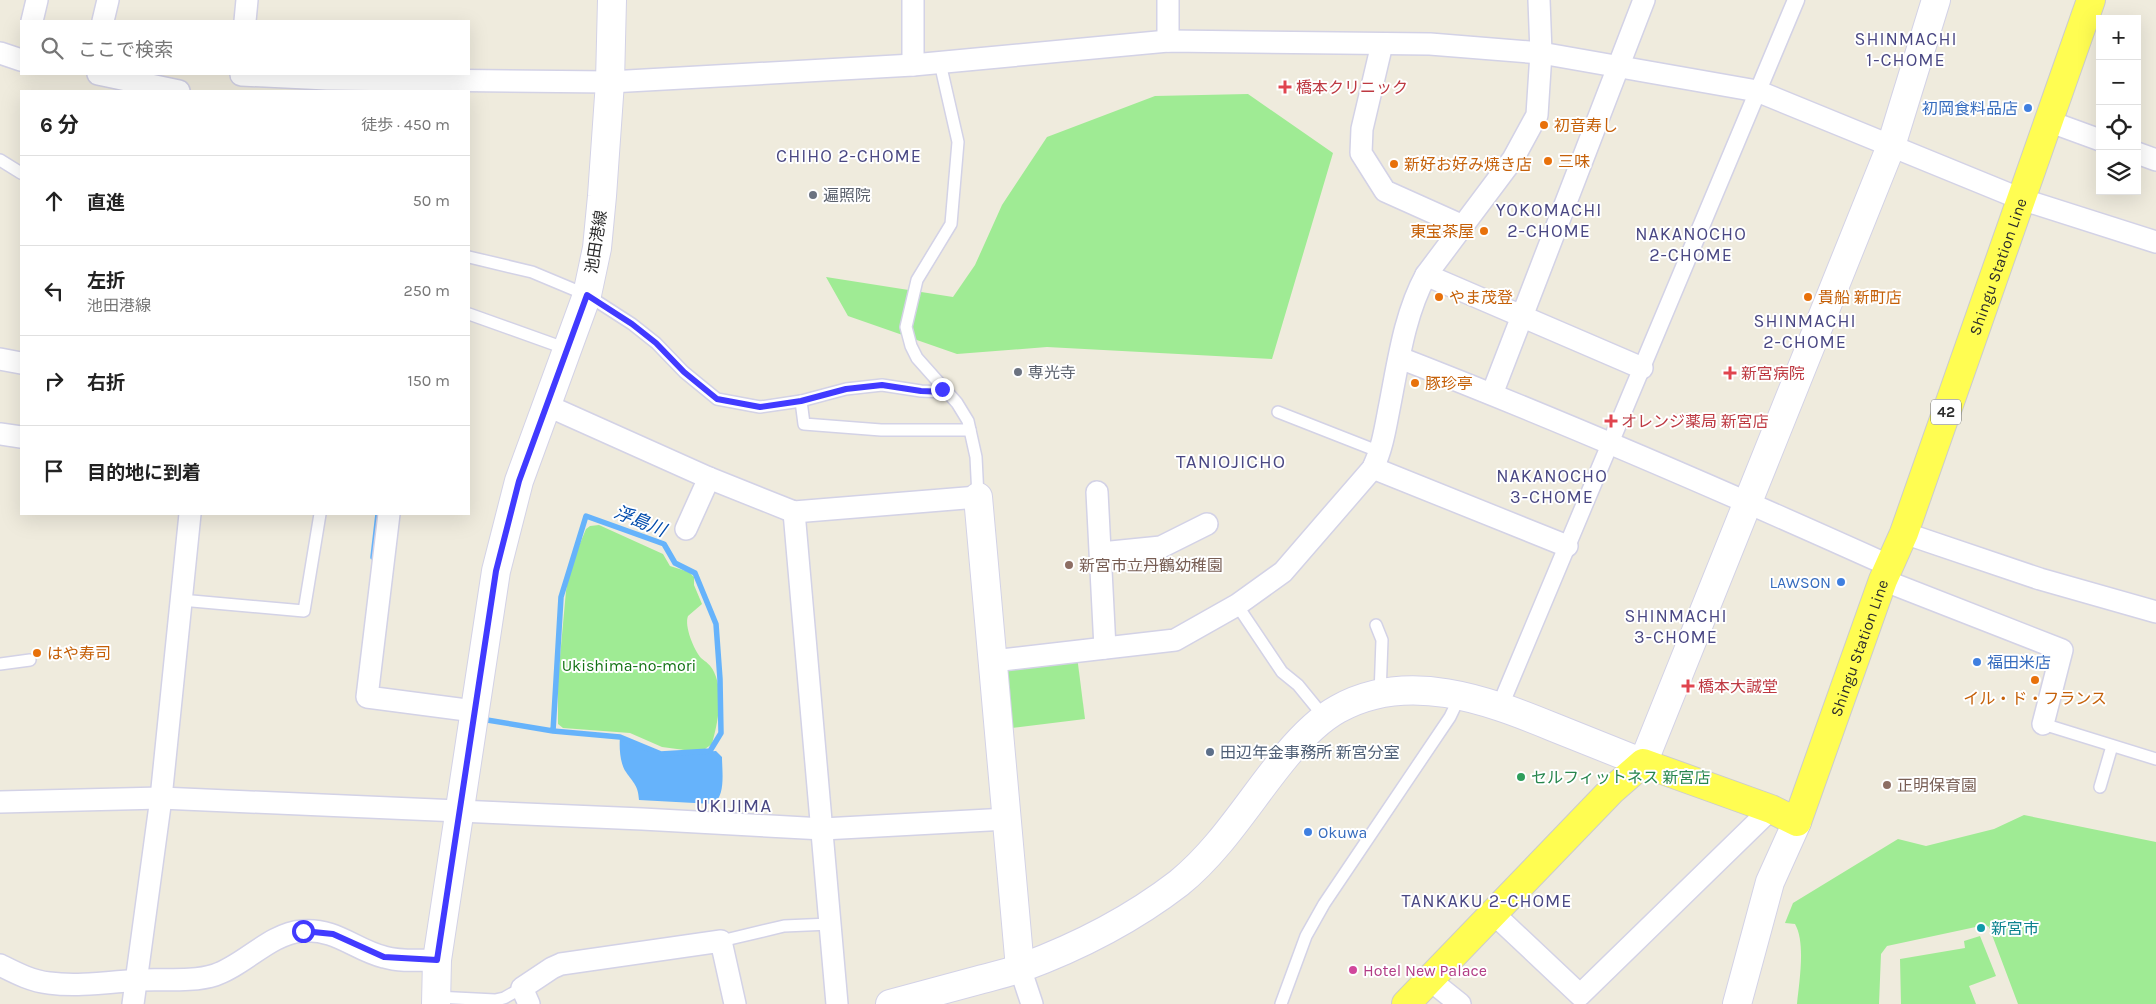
<!DOCTYPE html>
<html lang="ja">
<meta charset="utf-8">
<style>
:root{--surface:#fff;--page:#f6f6f6;--text:#222;--muted:#767676;--line:#e0e0e0}
body{margin:0;font-family:Karla,"Noto Sans JP",sans-serif;background:var(--page);color:var(--text)}
.controls{position:absolute;right:15px;top:15px;display:grid;overflow:hidden;border-radius:0px;box-shadow:0 5px 20px #0002}
.controls button{width:45px;height:45px;display:grid;place-items:center;padding:0;border:0;border-bottom:1px solid var(--line);background:var(--surface);color:var(--text);font:25px sans-serif}
.stop{position:absolute;width:15px;height:15px;margin:-11px;border:4px solid #413aff;border-radius:50%;background:#fff}
.stop.end{background:#413aff;border-color:#fff;box-shadow:0 1px 5px #0008}
.list{margin:0;padding:0;list-style:none}
h2{display:flex;justify-content:space-between;align-items:center;height:65px;margin:0;padding:0 20px;font-size:21px}
h2 small{font-size:16px;font-weight:400;color:var(--muted)}
.list li{display:grid;grid-template-columns:32px 1fr auto;gap:15px;align-items:center;box-sizing:border-box;height:90px;padding:0 20px;border-top:1px solid var(--line)}
.list b{display:block;font-size:19px;white-space:nowrap}
.list p{margin:0;font-size:16px;white-space:nowrap;color:var(--muted)}
.list em{font-size:16px;font-style:normal;color:var(--muted)}
.icon{flex:none;width:28px;height:28px;fill:none;stroke:currentColor;stroke-width:2;stroke-linecap:round;stroke-linejoin:round}
.map{position:relative;flex:none;width:2156px;height:1004px;overflow:hidden}
.search{position:absolute;background:var(--surface);box-shadow:0 5px 20px #0002;left:20px;top:20px;width:450px;height:55px;display:flex;align-items:center;gap:12px;box-sizing:border-box;padding:0 18px;border-radius:0px;color:var(--muted);font-size:19px}
.panel{position:absolute;background:var(--surface);box-shadow:0 5px 20px #0002;left:20px;top:90px;width:450px;height:425px;border-radius:0px}
.map>svg:first-child{display:block}
.green{fill:#9feb94}
.water{fill:#66b3fb}
.lines{fill:none;stroke-linecap:round;stroke-linejoin:round}
.stream{stroke:#66b3fb;stroke-width:5.5}
.service-casing{stroke:#d3d2e6;stroke-width:14}
.pedestrian-casing{stroke:#d3d2e6;stroke-width:19}
.minor-casing{stroke:#d3d2e6;stroke-width:24}
.tertiary-casing{stroke:#d3d2e6;stroke-width:30}
.secondary-casing{stroke:#d3d2e6;stroke-width:30}
.primary-casing{stroke:#ccc;stroke-width:30}
.service{stroke:#fff;stroke-width:11}
.pedestrian{stroke:#fff;stroke-width:16}
.minor{stroke:#fff;stroke-width:21}
.tertiary{stroke:#fff;stroke-width:28}
.secondary{stroke:#fff;stroke-width:28}
.primary{stroke:#fffd52;stroke-width:28}
.route{stroke:#413aff;stroke-width:6}
.health-dot{fill:#e0444e;stroke:#fff;stroke-width:2}
.shop-dot{fill:#3f7fe0;stroke:#fff;stroke-width:2}
.food-dot{fill:#e8710a;stroke:#fff;stroke-width:2}
.worship-dot{fill:#6b7280;stroke:#fff;stroke-width:2}
.education-dot{fill:#8d6e63;stroke:#fff;stroke-width:2}
.service-dot{fill:#5c6f8a;stroke:#fff;stroke-width:2}
.leisure-dot{fill:#2e9e5b;stroke:#fff;stroke-width:2}
.culture-dot{fill:#0f9aa8;stroke:#fff;stroke-width:2}
.hotel-dot{fill:#d1479c;stroke:#fff;stroke-width:2}
.labels{text-anchor:middle;dominant-baseline:central;stroke-width:4;stroke-linejoin:round;paint-order:stroke}
.shield{fill:#fff;stroke:#6b6b6b;stroke-width:1}
.shield-label{font-size:15px;font-weight:bold;fill:#2c2c2c}
.health-label{font-size:16px;fill:#be3a42;stroke:#fff;text-anchor:start}
.shop-label{font-size:16px;fill:#366cbe;stroke:#fff;text-anchor:end}
.food-label{font-size:16px;fill:#c56008;stroke:#fff;text-anchor:start}
.worship-label{font-size:16px;fill:#5b616d;stroke:#fff;text-anchor:start}
.street-label{font-size:16px;fill:#2c2c2c;stroke:#fff}
.education-label{font-size:16px;fill:#785e54;stroke:#fff;text-anchor:start}
.park-label{font-size:16px;fill:#137314;stroke:#fff}
.service-label{font-size:16px;fill:#4e5e75;stroke:#fff;text-anchor:start}
.leisure-label{font-size:16px;fill:#27864d;stroke:#fff;text-anchor:start}
.culture-label{font-size:16px;fill:#0d838f;stroke:#fff;text-anchor:start}
.hotel-label{font-size:16px;fill:#b23c85;stroke:#fff;text-anchor:start}
.neighbourhood-label{font-size:18px;letter-spacing:1px;fill:#494783;stroke:#fff}
.water-label{font-size:18px;font-style:italic;fill:#004bac;stroke:#fff}
.quarter-label{font-size:19px;letter-spacing:1px;fill:#494783;stroke:#fff}
</style>
<div class="map">
<svg width="2156" height="1004" viewBox="0 0 2156 1004">
<rect width="100%" height="100%" fill="#efebdd"/>
<g class="green">
<polygon points="1248,94 1333,153 1272,359 1047,347 957,354 848,316 826,277 953,297 975,265 1002,205 1047,137 1155,96"/>
<path d="M599,525l64,29 7,12 19,6 5,5v8l8,19 -14,12c-4,10 6,34 13,42 5,4 10,7 13,14 10,21 4,50 -2,72l-7,5 -13,2 -30,-4 -32,-14 -67,-5 -5,-4v-45l8,-88 4,-23 16,-39 4,-3z"/>
<polygon points="1077,656 1085,719 1003,729 996,664"/>
<path d="M2024,815l132,27v162h-138l-29,-77 -4,-2 -98,21 -6,8 -2,50h-82c2,-21 9,-61 -2,-80l-10,-1 8,-20 105,-64 28,7 68,-17z"/>
<polygon points="1980,936 1996,976 1969,986 1976,1004 1901,1004 1900,959 1965,948 1964,941"/>
</g>
<path class="water" d="M620,737l41,17 55,-3 6,6c0,14 4,39 -9,47l-74,-4c-1,-15 -5,-16 -13,-28 -6,-8 -7,-25 -6,-35z"/>
<g class="lines">
<g class="stream">
<polyline points="373,557 378,514"/>
<polyline points="481,719 553,731 620,737 661,754 710,751 721,733 720,679 716,624 695,573 675,563 664,544 586,516 561,597 553,731"/>
</g>
<defs>
<g id="service">
<polyline points="940,63 958,142 951,224 917,280 906,327 911,346 917,358 957,403 968,421 976,457 978,497"/>
<polyline points="0,160 21,173"/>
<polyline points="469,257 532,272 587,295 632,324 656,343 684,372 717,399 760,407 801,401 846,389 882,385 921,391 945,392"/>
<polyline points="469,314 567,349"/>
<polyline points="801,401 804,424 881,430 970,430"/>
<polyline points="1278,412 1380,452"/>
<polyline points="181,600 304,611 320,514"/>
<polyline points="1237,605 1282,672 1298,685 1325,718"/>
<polyline points="1376,625 1382,640 1380,695"/>
<polyline points="0,664 30,660"/>
<polyline points="2043,724 2156,759"/>
<polyline points="2100,787 2112,746"/>
<polyline points="721,941 784,926 830,924"/>
<polyline points="436,997 495,1000 504,998 522,988"/>
<polyline points="1281,1004 1306,936 1324,904 1450,717 1460,696"/>
</g>
<polyline id="pedestrian" points="1500,706 1796,0"/>
<g id="minor">
<polyline points="1168,0 1168,41"/>
<polyline points="32,21 37,0"/>
<polyline points="103,21 108,0"/>
<polyline points="245,21 247,0"/>
<polyline points="1382,44 1362,129 1361,153 1385,191 1463,226"/>
<polyline points="0,53 21,60"/>
<polyline points="913,65 913,0"/>
<polyline points="98,74 179,91"/>
<polyline points="241,75 327,79 610,82 913,65 1168,41 1430,44 1541,53 1757,91 2021,199 2156,242"/>
<polyline points="2048,121 2100,140"/>
<polyline points="2137,153 2156,160"/>
<polyline points="1426,275 1642,368"/>
<path d="M1400,358c165,64 328,135 490,208"/>
<polyline points="0,359 21,363"/>
<polyline points="1492,394 1644,0"/>
<polyline points="546,405 709,478 794,512 978,497"/>
<polyline points="0,434 21,437"/>
<polyline points="1373,468 1567,546"/>
<polyline points="1097,492 1105,648"/>
<polyline points="794,512 837,1004"/>
<polyline points="389,514 367,697 474,711"/>
<polyline points="686,529 709,478"/>
<polyline points="1904,533 2040,579 2156,612"/>
<polyline points="1101,553 1161,547 1207,524"/>
<polyline points="1883,580 2062,650 2043,724"/>
<path d="M993,661l182,-21 62,-35 46,-33 90,-104c9,-19 12,-38 16,-59 9,-45 15,-94 37,-134l87,-116 24,-44 4,-62 -2,-53"/>
<polyline points="0,802 161,798 642,819 823,829 1007,819"/>
<polyline points="1494,914 1580,995 1771,809"/>
<path d="M0,965c16,8 31,16 49,18 29,4 61,-1 91,-3 22,-1 54,2 75,-5 30,-10 54,-41 87,-44 34,-3 53,19 82,26 17,5 36,3 53,3"/>
<polyline points="1020,968 1032,1004"/>
<polyline points="1430,980 1460,1004"/>
<polyline points="133,1004 161,798 190,514"/>
<polyline points="529,1004 522,988 552,968 561,964 721,941 735,1004"/>
</g>
<g id="tertiary">
<polyline points="978,497 1020,968"/>
<path d="M890,1004c30,-8 59,-16 89,-24 14,-4 29,-7 42,-12 57,-21 110,-48 158,-85 43,-35 72,-85 107,-127 15,-18 32,-36 52,-47 70,-39 149,-9 215,18 30,12 60,24 90,36l248,-617 45,-146"/>
<polyline points="1737,1004 1770,882 1797,822"/>
</g>
<polyline id="secondary" points="436,1004 437,960 496,571 519,481 587,295 597,248 602,196 610,82 612,0"/>
<g id="primary">
<path id="s1" d="M1406,1004l205,-213 32,-28 128,46 26,13 86,-242 21,-47 187,-533"/>
</g>
</defs>
<use href="#service" class="service-casing"/>
<use href="#pedestrian" class="pedestrian-casing"/>
<use href="#minor" class="minor-casing"/>
<use href="#tertiary" class="tertiary-casing"/>
<use href="#secondary" class="secondary-casing"/>
<use href="#primary" class="primary-casing"/>
<use href="#service" class="service"/>
<use href="#pedestrian" class="pedestrian"/>
<use href="#minor" class="minor"/>
<use href="#tertiary" class="tertiary"/>
<use href="#secondary" class="secondary"/>
<use href="#primary" class="primary"/>
</g>
<g class="lines">
<polyline class="route" points="303,931 333,934 384,957 437,960 496,571 519,481 587,295 632,324 656,343 684,372 717,399 760,407 801,401 846,389 882,385 921,391 945,392 942,389"/>
</g>
<g class="health-dot">
<path d="M1282.5 79.5h5v5h5v5h-5v5h-5v-5h-5v-5h5z"/>
<path d="M1727.5 365.5h5v5h5v5h-5v5h-5v-5h-5v-5h5z"/>
<path d="M1608.5 413.5h5v5h5v5h-5v5h-5v-5h-5v-5h5z"/>
<path d="M1685.5 678.5h5v5h5v5h-5v5h-5v-5h-5v-5h5z"/>
</g>
<g class="shop-dot">
<circle cx="2028" cy="108" r="5"/>
<circle cx="1841" cy="582" r="5"/>
<circle cx="1977" cy="662" r="5"/>
<circle cx="1308" cy="832" r="5"/>
</g>
<g class="food-dot">
<circle cx="1544" cy="125" r="5"/>
<circle cx="1548" cy="161" r="5"/>
<circle cx="1394" cy="164" r="5"/>
<circle cx="1484" cy="231" r="5"/>
<circle cx="1439" cy="297" r="5"/>
<circle cx="1808" cy="297" r="5"/>
<circle cx="1415" cy="383" r="5"/>
<circle cx="37" cy="653" r="5"/>
<circle cx="2035" cy="680" r="5"/>
</g>
<g class="worship-dot">
<circle cx="813" cy="195" r="5"/>
<circle cx="1018" cy="372" r="5"/>
</g>
<g class="education-dot">
<circle cx="1069" cy="565" r="5"/>
<circle cx="1887" cy="785" r="5"/>
</g>
<circle class="service-dot" cx="1210" cy="752" r="5"/>
<circle class="leisure-dot" cx="1521" cy="777" r="5"/>
<circle class="culture-dot" cx="1981" cy="928" r="5"/>
<circle class="hotel-dot" cx="1353" cy="970" r="5"/>
<g class="labels">
<rect class="shield" x="1931" y="399.5" width="30" height="25" rx="4"/>
<g class="shield-label">
<text x="1946" y="412">42</text>
</g>
<g class="health-label">
<text x="1296" y="87">橋本クリニック</text>
<text x="1741" y="373">新宮病院</text>
<text x="1621" y="421">オレンジ薬局 新宮店</text>
<text x="1698" y="686">橋本大誠堂</text>
</g>
<g class="shop-label">
<text x="2018" y="108">初岡食料品店</text>
<text x="1831" y="582">LAWSON</text>
<text x="1987" y="662" text-anchor="start">福田米店</text>
<text x="1318" y="832" text-anchor="start">Okuwa</text>
</g>
<g class="food-label">
<text x="1554" y="125">初音寿し</text>
<text x="1558" y="161">三味</text>
<text x="1404" y="164">新好お好み焼き店</text>
<text x="1474" y="231" text-anchor="end">東宝茶屋</text>
<text x="1449" y="297">やま茂登</text>
<text x="1818" y="297">貴船 新町店</text>
<text x="1425" y="383">豚珍亭</text>
<text x="47" y="653">はや寿司</text>
<text x="2035" y="698" text-anchor="middle">イル・ド・フランス</text>
</g>
<g class="worship-label">
<text x="823" y="195">遍照院</text>
<text x="1028" y="372">専光寺</text>
</g>
<g class="street-label">
<text transform="translate(596 242) rotate(-81)">池田港線</text>
<text stroke="none"><textPath href="#s1" startOffset="1094">Shingu Station Line</textPath></text>
<text stroke="none"><textPath href="#s1" startOffset="688">Shingu Station Line</textPath></text>
</g>
<g class="education-label">
<text x="1079" y="565">新宮市立丹鶴幼稚園</text>
<text x="1897" y="785">正明保育園</text>
</g>
<g class="park-label">
<text x="629" y="665">Ukishima-no-mori</text>
</g>
<g class="service-label">
<text x="1220" y="752">田辺年金事務所 新宮分室</text>
</g>
<g class="leisure-label">
<text x="1531" y="777">セルフィットネス 新宮店</text>
</g>
<g class="culture-label">
<text x="1991" y="928">新宮市</text>
</g>
<g class="hotel-label">
<text x="1363" y="970">Hotel New Palace</text>
</g>
<g class="neighbourhood-label">
<text x="1906" y="39">SHINMACHI<tspan x="1906" dy="21">1-CHOME</tspan></text>
<text x="849" y="156">CHIHO 2-CHOME</text>
<text x="1549" y="210">YOKOMACHI<tspan x="1549" dy="21">2-CHOME</tspan></text>
<text x="1691" y="234">NAKANOCHO<tspan x="1691" dy="21">2-CHOME</tspan></text>
<text x="1805" y="321">SHINMACHI<tspan x="1805" dy="21">2-CHOME</tspan></text>
<text x="1552" y="476">NAKANOCHO<tspan x="1552" dy="21">3-CHOME</tspan></text>
<text x="1676" y="616">SHINMACHI<tspan x="1676" dy="21">3-CHOME</tspan></text>
<text x="1487" y="901">TANKAKU 2-CHOME</text>
</g>
<g class="water-label">
<text transform="translate(640 521) rotate(22)">浮島川</text>
</g>
<g class="quarter-label">
<text x="1231" y="462">TANIOJICHO</text>
<text x="734" y="806">UKIJIMA</text>
</g>
</g>
</svg>
<div class="controls">
<button>+</button>
<button>−</button>
<button><svg class="icon" aria-label="locate" viewBox="0 0 24 24"><circle cx="12" cy="12" r="6"/><path d="M12 2v4M12 18v4M2 12h4M18 12h4"/></svg></button>
<button><svg class="icon" aria-label="layers" viewBox="0 0 24 24"><path d="M12 4l9 5-9 5-9-5zM3 14l9 5 9-5"/></svg></button>
</div>
<div class="stop" style="left:303px;top:931px"></div>
<div class="stop end" style="left:942px;top:389px"></div>
<div class="search"><svg class="icon" aria-label="search" viewBox="0 0 24 24"><circle cx="10" cy="10" r="6"/><path d="M15 15l6 6"/></svg>ここで検索</div>
<section class="panel">
<h2>6 分<small>徒歩 · 450 m</small></h2>
<ul class="list">
<li><svg class="icon" aria-label="ahead" viewBox="0 0 24 24"><path d="M12 20V5M6 11l6-6 6 6"/></svg><div><b>直進</b></div><em>50 m</em></li>
<li><svg class="icon" aria-label="left" viewBox="0 0 24 24"><path d="M17 20v-9H6M10 6l-5 5 5 5"/></svg><div><b>左折</b><p>池田港線</p></div><em>250 m</em></li>
<li><svg class="icon" aria-label="right" viewBox="0 0 24 24"><path d="M7 20v-9h11M14 6l5 5-5 5"/></svg><div><b>右折</b></div><em>150 m</em></li>
<li><svg class="icon" aria-label="arrive" viewBox="0 0 24 24"><path d="M6 21V4h12l-3 4 3 4H6"/></svg><div><b>目的地に到着</b></div></li>
</ul>
</section>
</div>
